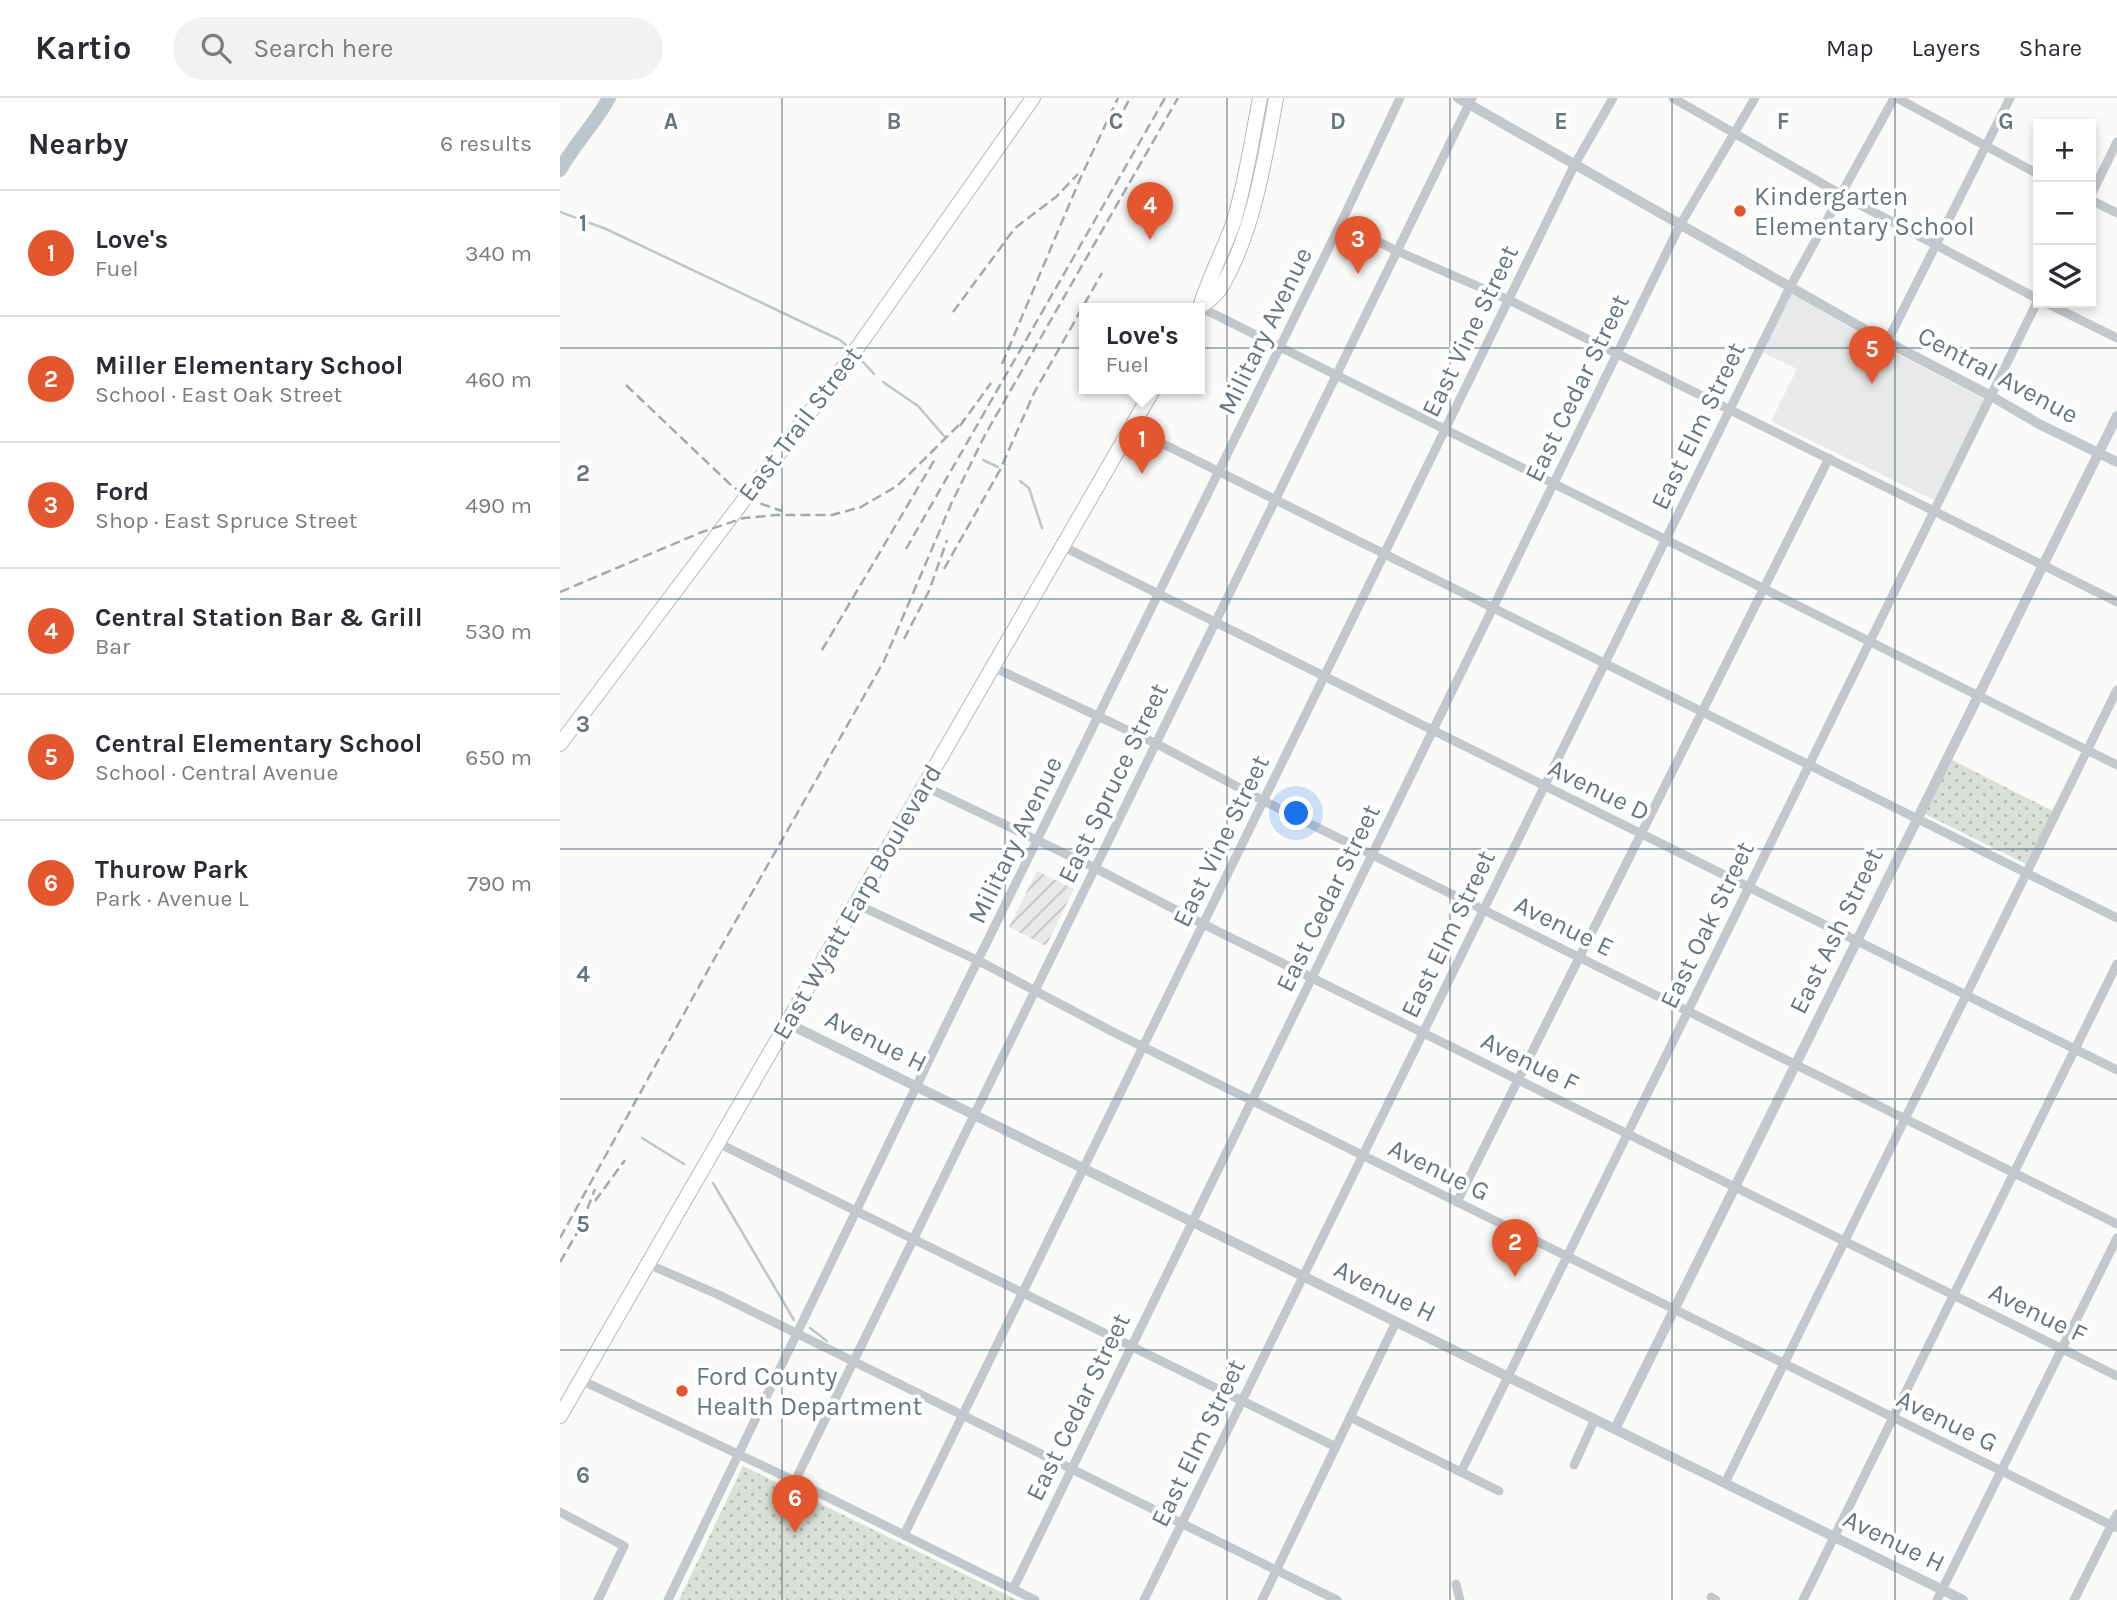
<!DOCTYPE html>
<meta charset="utf-8">
<style>
:root{--surface:#fff;--page:#f2f2f3;--text:#2b2b33;--muted:#7c7c81;--line:#e1e1e2;--accent:#e4572e}
body{margin:0;font-family:Karla,sans-serif;background:var(--page);color:var(--text)}
.controls{position:absolute;right:21px;top:21px;display:grid;overflow:hidden;border-radius:0px;box-shadow:0 4px 10px #0003}
.controls button{width:63px;height:63px;display:grid;place-items:center;padding:0;border:0;border-bottom:2px solid var(--line);background:var(--surface);color:var(--text);font:35px sans-serif}
.you{position:absolute;left:737px;top:716px;width:24px;height:24px;margin:-18px;border:5px solid #fff;border-radius:50%;background:#1a73e8;box-shadow:0 0 0 10px #1a73e833}
.badge{display:grid;place-items:center;width:46px;height:46px;border-radius:50%;background:var(--accent);color:#fff;font-size:23px;font-weight:700}
.pin{position:absolute;translate:-50% -58px;filter:drop-shadow(0 2px 4px #0008)}
.pin::after{content:'';position:absolute;top:37px;width:24px;height:21px;background:inherit;clip-path:polygon(0 0,100% 0,50% 100%)}
.popup{position:absolute;left:519px;top:205px;width:126px;height:91px;box-sizing:border-box;display:grid;place-content:center;border-radius:0px;background:var(--surface);filter:drop-shadow(0 2px 5px #0005);font-size:23px;white-space:nowrap;color:var(--muted)}
.popup b{font-size:26px;color:var(--text)}
.popup::after{content:'';position:absolute;left:50%;top:100%;margin-left:-14px;border:14px solid transparent;border-top-color:var(--surface)}
.list{margin:0;padding:0;list-style:none}
h2{display:flex;justify-content:space-between;align-items:center;height:91px;margin:0;padding:0 28px;font-size:30px}
h2 small{font-size:23px;font-weight:400;color:var(--muted)}
.list li{display:grid;grid-template-columns:46px 1fr auto;gap:21px;align-items:center;box-sizing:border-box;height:126px;padding:0 28px;border-top:2px solid var(--line)}
.list b{display:block;font-size:26px;white-space:nowrap}
.list p{margin:0;font-size:23px;white-space:nowrap;color:var(--muted)}
.list em{font-size:23px;font-style:normal;color:var(--muted)}
.icon{flex:none;width:38px;height:38px;fill:none;stroke:currentColor;stroke-width:2;stroke-linecap:round;stroke-linejoin:round}
.map{position:relative;flex:none;width:1557px;height:1502px;overflow:hidden}
header{display:flex;align-items:center;gap:42px;box-sizing:border-box;height:98px;padding:0 35px;background:var(--surface);border-bottom:2px solid var(--line)}
header strong{font-size:33px}
nav{display:flex;gap:38px;margin-inline-start:auto;font-size:24px}
.search{width:490px;height:63px;background:var(--page);display:flex;align-items:center;gap:18px;box-sizing:border-box;padding:0 24px;border-radius:38px;color:var(--muted);font-size:26px}
main{display:flex}
aside{flex:1;background:var(--surface)}
.map>svg:first-child{display:block}
.built{fill:#e8e9e9}
.industrial{fill:url(#industrial-furrows)}
.park{fill:url(#park-dots)}
.lines{fill:none;stroke-linecap:round;stroke-linejoin:round}
.stream{stroke:#bbc7cb;stroke-width:2.5}
.river{stroke:#bbc7cb;stroke-width:14}
.primary-casing{stroke:#b5babe;stroke-width:16}
.minor{stroke:#c3c8cc;stroke-width:9}
.tertiary{stroke:#c3c8cc;stroke-width:10}
.primary{stroke:#fff;stroke-width:14}
.rail{stroke:#a2aab0;stroke-width:2.5;stroke-dasharray:10 5;stroke-linecap:butt}
.grid{fill:none;stroke:#657683;stroke-width:2;stroke-opacity:0.55}
.poi-dot{fill:#e4572e;stroke:#fff;stroke-width:2.5}
.labels{text-anchor:middle;dominant-baseline:central;stroke-width:7;stroke-linejoin:round;paint-order:stroke}
.poi-label{font-size:26px;fill:#657683;stroke:#fff;text-anchor:start}
.street-label{font-size:26px;fill:#657683;stroke:#fff}
.grid-label{font-size:23px;text-anchor:middle;font-weight:bold;fill:#657683;stroke:#fff;stroke-width:7;stroke-linejoin:round;paint-order:stroke}
</style>
<header>
<strong>Kartio</strong>
<div class="search"><svg class="icon" aria-label="search" viewBox="0 0 24 24"><circle cx="10" cy="10" r="6"/><path d="M15 15l6 6"/></svg>Search here</div>
<nav><a>Map</a><a>Layers</a><a>Share</a></nav>
</header>
<main>
<aside>
<h2>Nearby<small>6 results</small></h2>
<ul class="list">
<li><span class="badge">1</span><div><b>Love's</b><p>Fuel</p></div><em>340 m</em></li>
<li><span class="badge">2</span><div><b>Miller Elementary School</b><p>School · East Oak Street</p></div><em>460 m</em></li>
<li><span class="badge">3</span><div><b>Ford</b><p>Shop · East Spruce Street</p></div><em>490 m</em></li>
<li><span class="badge">4</span><div><b>Central Station Bar &amp; Grill</b><p>Bar</p></div><em>530 m</em></li>
<li><span class="badge">5</span><div><b>Central Elementary School</b><p>School · Central Avenue</p></div><em>650 m</em></li>
<li><span class="badge">6</span><div><b>Thurow Park</b><p>Park · Avenue L</p></div><em>790 m</em></li>
</ul>
</aside>
<div class="map">
<svg width="1557" height="1502" viewBox="0 0 1557 1502">
<defs>
<pattern id="industrial-furrows" width="10" height="10" patternUnits="userSpaceOnUse" patternTransform="scale(1.75)"><rect width="10" height="10" fill="#e8e9e9"/><path d="M-1 1l2-2M0 10L10 0M9 11l2-2" fill="none" stroke="#c0c1c2"/></pattern>
<pattern id="park-dots" width="8" height="8" patternUnits="userSpaceOnUse" patternTransform="scale(1.75)"><rect width="8" height="8" fill="#dadfd7"/><path d="M2 2h.1M6 6h.1" fill="none" stroke="#b4b9b4" stroke-width="1.8" stroke-linecap="round"/></pattern>
</defs>
<rect width="100%" height="100%" fill="#fafaf8"/>
<polygon class="built" points="1231,195 1329,252 1425,301 1374,402 1211,323 1237,271 1202,254"/>
<polygon class="industrial" points="477,773 514,791 486,848 449,829"/>
<g class="park">
<polygon points="1392,662 1493,713 1466,766 1365,716"/>
<polygon points="183,1368 457,1502 119,1502"/>
</g>
<g class="lines">
<g class="stream">
<polyline points="0,114 46,131 280,242 286,247"/>
<polyline points="303,264 314,276"/>
<polyline points="323,284 358,308 384,338"/>
<polyline points="423,362 438,369"/>
<polyline points="460,383 469,390 482,430"/>
<polyline points="82,1040 124,1066"/>
<polyline points="153,1085 234,1222"/>
<polyline points="250,1230 267,1243"/>
</g>
<path class="river" d="M0,72c14,-26 35,-46 49,-72"/>
<defs>
<g id="primary">
<path d="M640,209c7,-5 16,-11 20,-18 33,-54 45,-130 56,-191"/>
<path d="M640,209c9,-30 24,-57 34,-86 12,-40 18,-82 26,-123"/>
<polyline points="0,646 281,273 473,0"/>
<polyline points="0,1318 594,290"/>
</g>
</defs>
<use href="#primary" class="primary-casing"/>
<g class="minor">
<polyline points="1113,0 1289,101 1478,201"/>
<polyline points="1337,0 1478,76"/>
<polyline points="1531,97 1557,44"/>
<polyline points="1531,102 1557,115"/>
<polyline points="781,125 837,153 949,202 1557,504"/>
<polyline points="1486,205 1557,240"/>
<polyline points="640,209 1557,667"/>
<polyline points="1327,244 1450,0"/>
<polyline points="571,330 1557,820"/>
<polyline points="502,448 1557,972"/>
<polyline points="433,569 597,646 704,703 1557,1126"/>
<polyline points="364,688 535,770 643,826 1557,1278"/>
<polyline points="296,806 419,863 557,936 1557,1430"/>
<polyline points="158,1045 776,1349"/>
<polyline points="897,1104 1269,360"/>
<polyline points="88,1166 159,1197 777,1502"/>
<polyline points="21,1282 235,1383 475,1502"/>
<polyline points="790,1319 939,1393"/>
<polyline points="1014,1367 1035,1321"/>
<polyline points="901,1374 1478,202"/>
<polyline points="235,1383 912,0"/>
<polyline points="1165,1385 1557,592"/>
<polyline points="0,1414 64,1448 38,1502"/>
<polyline points="344,1437 1015,66 1053,0"/>
<polyline points="896,1486 900,1502"/>
<polyline points="453,1491 1120,127 1195,0"/>
<polyline points="1151,1499 1156,1502"/>
<polyline points="108,1502 385,929 781,125 840,0"/>
<polyline points="584,1502 1230,189 1334,0"/>
<polyline points="702,1502 836,1224"/>
<polyline points="1243,1502 1557,866"/>
<polyline points="1377,1502 1557,1140"/>
<polyline points="1514,1502 1557,1416"/>
</g>
<g class="tertiary">
<polyline points="898,0 1327,244 1431,298 1479,326 1557,364"/>
<polyline points="227,925 1403,1502"/>
<polyline points="1055,1331 1557,318"/>
</g>
<use href="#primary" class="primary"/>
<g class="rail">
<polyline points="557,25 570,0"/>
<polyline points="393,214 455,130 496,99 518,76"/>
<polyline points="442,266 520,81 558,0"/>
<polyline points="66,287 173,389 199,405 222,413"/>
<polyline points="400,328 431,285"/>
<polyline points="346,451 605,0"/>
<polyline points="384,471 440,372 474,295 542,175"/>
<polyline points="0,494 142,434 184,420 217,417 272,417 301,409 337,388 405,321"/>
<polyline points="344,541 369,493 387,442"/>
<polyline points="262,552 375,361"/>
<polyline points="35,1103 65,1062"/>
<polyline points="0,1140 157,856 324,563 392,404 425,337 618,0"/>
<polyline points="0,1164 20,1130 35,1091"/>
</g>
</g>
<path class="grid" d="M222,0v1502M445,0v1502M667,0v1502M890,0v1502M1112,0v1502M1335,0v1502M0,250h1557M0,501h1557M0,751h1557M0,1001h1557M0,1252h1557"/>
<g class="poi-dot">
<circle cx="1180" cy="113" r="7"/>
<circle cx="122" cy="1293" r="7"/>
</g>
<g class="labels">
<g class="poi-label">
<text x="1194" y="98">Kindergarten<tspan x="1194" dy="30">Elementary School</tspan></text>
<text x="136" y="1278">Ford County<tspan x="136" dy="30">Health Department</tspan></text>
</g>
<g class="street-label">
<text transform="translate(705 233) rotate(-64)">Military Avenue</text>
<text transform="translate(910 233) rotate(-64)">East Vine Street</text>
<text transform="translate(1438 277) rotate(28)">Central Avenue</text>
<text transform="translate(1017 290) rotate(-64)">East Cedar Street</text>
<text transform="translate(240 326) rotate(-53)">East Trail Street</text>
<text transform="translate(1138 328) rotate(-64)">East Elm Street</text>
<text transform="translate(553 685) rotate(-64)">East Spruce Street</text>
<text transform="translate(1039 692) rotate(26)">Avenue D</text>
<text transform="translate(455 742) rotate(-64)">Military Avenue</text>
<text transform="translate(661 743) rotate(-64)">East Vine Street</text>
<text transform="translate(768 800) rotate(-64)">East Cedar Street</text>
<text transform="translate(297 804) rotate(-60)">East Wyatt Earp Boulevard</text>
<text transform="translate(1147 827) rotate(-64)">East Oak Street</text>
<text transform="translate(1004 828) rotate(26)">Avenue E</text>
<text transform="translate(1276 833) rotate(-64)">East Ash Street</text>
<text transform="translate(888 836) rotate(-64)">East Elm Street</text>
<text transform="translate(316 943) rotate(26)">Avenue H</text>
<text transform="translate(970 964) rotate(26)">Avenue F</text>
<text transform="translate(879 1072) rotate(26)">Avenue G</text>
<text transform="translate(825 1193) rotate(26)">Avenue H</text>
<text transform="translate(1478 1215) rotate(26)">Avenue F</text>
<text transform="translate(518 1309) rotate(-64)">East Cedar Street</text>
<text transform="translate(1387 1323) rotate(26)">Avenue G</text>
<text transform="translate(638 1345) rotate(-64)">East Elm Street</text>
<text transform="translate(1334 1443) rotate(26)">Avenue H</text>
</g>
</g>
<g class="grid-label">
<text x="111" y="31">A</text>
<text x="334" y="31">B</text>
<text x="556" y="31">C</text>
<text x="778" y="31">D</text>
<text x="1001" y="31">E</text>
<text x="1223" y="31">F</text>
<text x="1446" y="31">G</text>
<text x="23" y="133">1</text>
<text x="23" y="383">2</text>
<text x="23" y="634">3</text>
<text x="23" y="884">4</text>
<text x="23" y="1134">5</text>
<text x="23" y="1385">6</text>
</g>
</svg>
<div class="controls">
<button>+</button>
<button>−</button>
<button><svg class="icon" aria-label="layers" viewBox="0 0 24 24"><path d="M12 4l9 5-9 5-9-5zM3 14l9 5 9-5"/></svg></button>
</div>
<div class="you"></div>
<div class="pin badge" style="left:582px;top:376px">1</div>
<div class="popup"><b>Love's</b>Fuel</div>
<div class="pin badge" style="left:955px;top:1179px">2</div>
<div class="pin badge" style="left:798px;top:176px">3</div>
<div class="pin badge" style="left:590px;top:142px">4</div>
<div class="pin badge" style="left:1312px;top:286px">5</div>
<div class="pin badge" style="left:235px;top:1435px">6</div>
</div>
</main>
